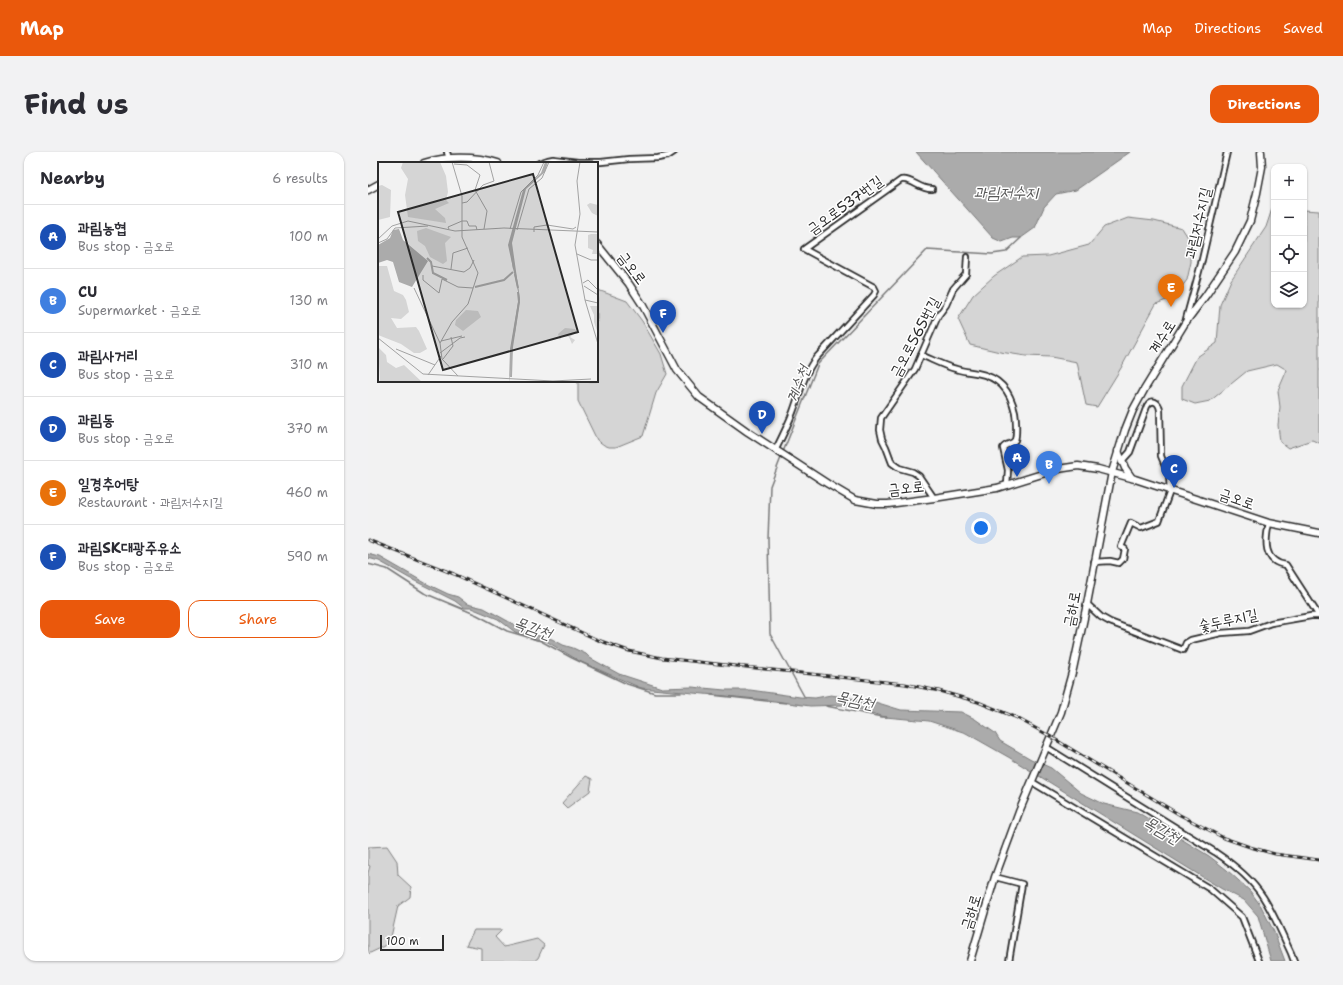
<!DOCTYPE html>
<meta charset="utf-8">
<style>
:root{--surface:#fff;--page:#f2f2f3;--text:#2b2b33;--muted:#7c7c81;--line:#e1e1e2;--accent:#ea580c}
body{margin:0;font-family:"Shantell Sans","Poor Story",sans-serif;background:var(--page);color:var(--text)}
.controls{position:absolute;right:12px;top:12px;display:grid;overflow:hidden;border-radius:8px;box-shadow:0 1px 3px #0004}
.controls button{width:36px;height:36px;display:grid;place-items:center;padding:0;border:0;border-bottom:1px solid var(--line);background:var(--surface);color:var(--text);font:20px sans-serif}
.scale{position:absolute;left:12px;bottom:10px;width:64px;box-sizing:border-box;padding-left:4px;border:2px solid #2b2b2b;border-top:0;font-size:11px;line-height:14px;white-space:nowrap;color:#2b2b2b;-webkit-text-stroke:3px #fff;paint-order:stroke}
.you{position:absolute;left:613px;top:376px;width:14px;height:14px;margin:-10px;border:3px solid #fff;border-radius:50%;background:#1a73e8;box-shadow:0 0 0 6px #1a73e833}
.badge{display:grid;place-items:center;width:26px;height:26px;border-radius:50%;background:var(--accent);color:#fff;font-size:13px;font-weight:700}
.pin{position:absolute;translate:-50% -33px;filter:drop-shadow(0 1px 2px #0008)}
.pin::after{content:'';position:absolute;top:21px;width:14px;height:12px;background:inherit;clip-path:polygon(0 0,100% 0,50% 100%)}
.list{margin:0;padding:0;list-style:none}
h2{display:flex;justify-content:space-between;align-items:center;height:52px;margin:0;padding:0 16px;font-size:17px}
h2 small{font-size:13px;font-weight:400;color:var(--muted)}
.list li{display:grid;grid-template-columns:26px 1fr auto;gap:12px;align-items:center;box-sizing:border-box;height:64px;padding:0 16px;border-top:1px solid var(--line)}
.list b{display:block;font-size:15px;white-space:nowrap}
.list p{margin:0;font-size:13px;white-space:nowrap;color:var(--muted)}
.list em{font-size:13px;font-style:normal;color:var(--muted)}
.actions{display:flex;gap:8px;padding:12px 16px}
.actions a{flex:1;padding:9px 0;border:1px solid var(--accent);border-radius:12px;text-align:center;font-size:14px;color:var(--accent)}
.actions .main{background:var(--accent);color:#fff}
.icon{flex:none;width:22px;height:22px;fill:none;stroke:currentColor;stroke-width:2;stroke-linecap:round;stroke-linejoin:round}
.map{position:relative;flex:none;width:951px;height:809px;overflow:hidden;border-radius:12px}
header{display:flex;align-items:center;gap:24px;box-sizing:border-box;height:56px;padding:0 20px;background:var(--accent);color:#fff}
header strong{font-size:19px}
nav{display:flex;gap:22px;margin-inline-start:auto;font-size:14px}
.intro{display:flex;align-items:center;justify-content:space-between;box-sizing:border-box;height:96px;padding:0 24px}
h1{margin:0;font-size:28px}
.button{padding:10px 18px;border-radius:12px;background:var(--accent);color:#fff;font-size:14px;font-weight:700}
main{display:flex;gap:24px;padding:0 24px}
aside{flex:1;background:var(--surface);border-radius:12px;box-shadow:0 1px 3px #0004}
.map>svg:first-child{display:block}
.green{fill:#d5d5d5;stroke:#808080}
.water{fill:#ababab;stroke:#787878}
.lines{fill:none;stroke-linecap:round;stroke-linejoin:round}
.stream{stroke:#787878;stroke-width:1.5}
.minor-casing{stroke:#2b2b2b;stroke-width:8}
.secondary-casing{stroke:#2b2b2b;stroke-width:9}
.minor{stroke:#fff;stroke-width:4.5}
.secondary{stroke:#fff;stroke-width:6}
.rail-casing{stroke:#2b2b2b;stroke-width:3}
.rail{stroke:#fff;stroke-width:1.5;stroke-dasharray:4.5;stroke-linecap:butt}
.labels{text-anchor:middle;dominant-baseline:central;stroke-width:3;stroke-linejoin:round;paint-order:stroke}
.street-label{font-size:15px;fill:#2b2b2b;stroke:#fff}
.water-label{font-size:16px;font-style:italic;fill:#585858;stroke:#fff}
.inset-river{fill:none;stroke:#ababab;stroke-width:2}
.inset-road{fill:none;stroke:#a2a2a2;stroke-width:1}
.view{fill:#2b2b2b;fill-opacity:0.15;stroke:#2b2b2b;stroke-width:2}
.inset-edge{fill:none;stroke:#2b2b2b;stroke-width:2}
</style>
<header>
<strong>Map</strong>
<nav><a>Map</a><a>Directions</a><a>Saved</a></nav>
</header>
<div class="intro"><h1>Find us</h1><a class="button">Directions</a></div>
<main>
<aside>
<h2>Nearby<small>6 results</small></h2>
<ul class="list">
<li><span class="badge" style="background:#1a4fb4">A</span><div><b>과림농협</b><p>Bus stop · 금오로</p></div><em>100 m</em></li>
<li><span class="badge" style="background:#3f7fe0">B</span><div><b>CU</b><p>Supermarket · 금오로</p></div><em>130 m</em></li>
<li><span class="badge" style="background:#1a4fb4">C</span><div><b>과림사거리</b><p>Bus stop · 금오로</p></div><em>310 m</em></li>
<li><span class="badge" style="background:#1a4fb4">D</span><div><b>과림동</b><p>Bus stop · 금오로</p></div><em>370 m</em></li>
<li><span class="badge" style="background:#e8710a">E</span><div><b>일경추어탕</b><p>Restaurant · 과림저수지길</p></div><em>460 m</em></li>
<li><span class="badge" style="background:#1a4fb4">F</span><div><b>과림SK대광주유소</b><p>Bus stop · 금오로</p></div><em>590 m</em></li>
</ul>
<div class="actions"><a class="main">Save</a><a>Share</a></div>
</aside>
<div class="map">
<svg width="951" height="809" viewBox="0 0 951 809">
<rect width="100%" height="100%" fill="#f2f2f2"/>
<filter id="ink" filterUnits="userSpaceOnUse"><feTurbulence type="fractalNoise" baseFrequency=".025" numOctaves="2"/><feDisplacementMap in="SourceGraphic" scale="8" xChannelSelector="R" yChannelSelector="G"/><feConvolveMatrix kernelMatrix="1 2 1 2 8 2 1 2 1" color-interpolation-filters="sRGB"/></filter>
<g filter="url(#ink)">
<g class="green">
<polygon points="906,51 906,153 936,153 936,58 951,59 951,291 944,288 920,296 912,290 910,273 912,255 910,239 919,218 909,212 879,219 842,249 827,252 814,247 814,234 829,205 849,191 852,153 863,128 898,75"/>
<polygon points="760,66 786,69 814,76 823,90 823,110 819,128 806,145 788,152 753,216 729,255 718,253 709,210 683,205 658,204 632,200 602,193 590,167 605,143 626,124 654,105 680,104 721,93 736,75"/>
<polygon points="230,138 259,149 274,169 293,202 299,222 288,241 275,284 248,295 241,295 236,293 229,288 210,249 210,229 229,229 229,139"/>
<polygon points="218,624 224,627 222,639 199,656 194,651"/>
<polygon points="19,694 29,709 30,723 43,735 42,745 30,754 23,785 17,794 0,802 0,721 2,714 0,713 0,695"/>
<polygon points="106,778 134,778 127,785 136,795 169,787 176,793 170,806 166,809 113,809 113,796 98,793"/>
</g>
<g class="water">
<polygon points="548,0 762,0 708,38 688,42 676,55 667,76 653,86 645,86 634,90 625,86"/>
<polygon points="0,402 12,405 59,432 80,442 90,445 99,452 116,456 156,478 171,484 184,487 195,493 205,496 218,502 222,506 251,522 294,536 324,535 357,538 382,538 432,545 447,546 463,543 507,550 533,558 593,560 607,567 627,581 632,589 663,607 683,616 713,641 736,652 769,660 841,704 859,718 882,739 893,754 906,780 917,809 903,809 890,764 876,748 854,737 642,606 598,581 561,569 517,565 476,553 442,554 399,548 273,536 213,510 178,489 168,488 147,480 130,467 103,456 96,456 87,449 41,426 11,409 0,406"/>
</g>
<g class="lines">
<g class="stream">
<polyline points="415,300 450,212 559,98 624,102 638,100 653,86"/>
<polyline points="414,303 402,334 400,387 402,482 437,546"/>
<polyline points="0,412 19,417 56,441 109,463 139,479 173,489 204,506 259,532 287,541 313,541"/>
<polyline points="343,543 418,551"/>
<polyline points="458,554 514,565 519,565"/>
</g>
<defs>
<g id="minor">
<polyline points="79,0 81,7"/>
<polyline points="171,11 180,8 185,7 210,10 233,10 261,7 290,6 300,4 306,0"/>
<polyline points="818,167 833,112 859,0"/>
<path d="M553,203c12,5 23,11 35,14 6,2 14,3 21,4 22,4 33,17 38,39 1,6 2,22 0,28 -3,5 -9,3 -12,8l5,22 -1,15"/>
<path d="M408,297c6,-12 12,-24 17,-37 7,-19 11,-39 23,-54l58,-63 2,-4 -2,-4 -70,-38 97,-69c11,-2 19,10 31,9"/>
<polyline points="566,346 551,324 545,320 531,316 524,311 518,295 514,287 512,278 513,266 547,217 570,164 578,153 585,137 598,122 599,105"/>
<path d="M901,371c-4,18 -6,39 17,42l33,51"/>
<path d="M726,410l16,-1 9,2 4,-4 2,-10 -4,-2 10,-24 10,5 18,-7 11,-30 -1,-16 -8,-19 -1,-46c-1,-8 -8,-12 -13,-4l-17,46 -9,10"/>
<polyline points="719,452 733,465 742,470 815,498 818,491 823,488 853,481 881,479 903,471 943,464 951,464"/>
<path d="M678,595l169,105c18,12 36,26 48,45 11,17 19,37 28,56l3,8"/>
<polyline points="664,630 842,737 874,765 891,809"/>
<polyline points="627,725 654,732 641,809"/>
</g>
<g id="secondary">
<path d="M56,11c23,-7 51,-7 74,0"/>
<polyline points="0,38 11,32"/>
<polyline points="229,92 261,132 274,152 309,218 331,245 380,280 460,332 487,348 509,352 520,352 566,346 629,336 690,317 710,314 730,317 767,327 901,371 951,381"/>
<polyline points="750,299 757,316 764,326"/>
<polyline points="602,809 627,725 651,660 693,560 705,517 719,452 744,320 757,278 765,258 776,238 817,171 838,143 867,100 882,69 889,41 894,15 893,0"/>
</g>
</defs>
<use href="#minor" class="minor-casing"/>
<use href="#secondary" class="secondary-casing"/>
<use href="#minor" class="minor"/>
<use href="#secondary" class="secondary"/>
<defs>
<polyline id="rail" points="0,388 86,422 230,488 261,499 294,506 537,532 571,539 610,550 647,565 680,583 812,663 856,686 882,695 907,702 951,708"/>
</defs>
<use href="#rail" class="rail-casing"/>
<use href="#rail" class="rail"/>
</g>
</g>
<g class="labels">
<g class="street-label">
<text transform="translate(477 53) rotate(-36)">금오로537번길</text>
<text transform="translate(830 71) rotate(-77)">과림저수지길</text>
<text transform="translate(264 116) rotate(53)">금오로</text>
<text transform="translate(547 185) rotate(-62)">금오로565번길</text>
<text transform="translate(794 185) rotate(-58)">계수로</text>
<text transform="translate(538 336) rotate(-6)">금오로</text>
<text transform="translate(869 347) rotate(19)">금오로</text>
<text transform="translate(704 457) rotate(-79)">금하로</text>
<text transform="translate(860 468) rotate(-12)">숯두루지길</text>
<text transform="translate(603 760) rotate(-73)">금하로</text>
</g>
<g class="water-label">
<text x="638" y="40">과림저수지</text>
<text transform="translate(430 232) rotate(-69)">계수천</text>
<text transform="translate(165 476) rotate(20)">목감천</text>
<text transform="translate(487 548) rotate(12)">목감천</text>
<text transform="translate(794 678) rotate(30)">목감천</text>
</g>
</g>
<g transform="translate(10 10)">
<rect width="220" height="220" fill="#f2f2f2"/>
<path d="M25,0h37l6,14 2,16 -2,8 3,3 -14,6 10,9 1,5 -38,-6 -3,-22 3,-16 -7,-11zM4,23l9,5 -1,27 -12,3v-34zM212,41l8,2v11l-6,-3 -5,-8zM48,66l25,9 -6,6 2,18 -4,3 -13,-7 -5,-11 -7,-5 -1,-10zM213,72h7l-1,20h-5l1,-4 -5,-2v-13zM0,104h9l7,25 9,4 3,5 3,12 -8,7 -10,-1 6,10 19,-1 3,4 8,18 -7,4h-6l-13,-9 -23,-9zM212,144h8v28l-4,-12v-7zM88,148l12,1 3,6 -18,14 -8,-6 1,-5zM187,166l10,1 3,5 -3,-1 -5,4 5,3 -3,4 -3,-7 -7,-1 -2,4 -2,-6zM0,182l1,4 7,7 1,7 9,6 8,-3 18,17h-42z" fill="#d5d5d5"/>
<path d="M167,0h3l-3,10 -19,17 -14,54 8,56 -5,34 -4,16v20l-2,13 1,-33 9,-53 -11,-51 15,-55 18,-17zM21,67l4,11 25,21 -16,26 -13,-5 -6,-20 -6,-2 -9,3v-18l12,-7 3,-8z" fill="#ababab"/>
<path class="inset-river" d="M134,94l2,13M49,96l4,4 2,11 14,7M137,112l3,14M97,125l29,-7 9,-8M133,215l1,-30 7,-45 -1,-10"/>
<path class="inset-road" d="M74,0l10,34v41l16,36 -10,31 -16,18 -12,21 2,16 16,17M202,0l-3,19 3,33 -5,31 10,55 13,44M76,2l13,1 13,10 -5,15 12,21 -3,18M84,41l5,-1 16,-17 11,-4 -5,-19M71,67l-1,-2 14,-6h5l2,5h7l1,4M132,67l11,-37 17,-17 6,-13M139,68l12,-41 13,-11 7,-16M156,70v-5l13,-2 26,4 3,-2M0,77l14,-13 16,-5 47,10 49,-3 94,4M0,81l9,-4 8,-11 33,-2M199,92l14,6h7M54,104l32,6 6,-4 4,-8M73,107l2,-16 15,-5M45,113v5l16,13 3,-14 16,8 15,1M205,121l5,-3 10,10M206,124l14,9M36,126l26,55M207,138l13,3M0,176l45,36 130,7 38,-2M63,179l21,-5M18,187l39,16M62,191l20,-15 5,-1M65,197l10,-13 -2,-9M50,213l13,-19"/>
<path class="view" d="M155,12l45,158 -135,38 -45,-158z"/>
<rect width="220" height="220" class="inset-edge"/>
</g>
</svg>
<div class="controls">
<button>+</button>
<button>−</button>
<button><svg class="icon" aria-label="locate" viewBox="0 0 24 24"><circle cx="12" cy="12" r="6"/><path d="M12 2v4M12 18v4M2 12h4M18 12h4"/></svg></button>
<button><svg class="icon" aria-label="layers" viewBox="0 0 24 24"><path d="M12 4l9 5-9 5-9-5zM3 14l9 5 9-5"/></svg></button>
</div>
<div class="scale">100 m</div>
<div class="you"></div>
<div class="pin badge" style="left:649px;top:325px;background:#1a4fb4">A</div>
<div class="pin badge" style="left:681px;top:332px;background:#3f7fe0">B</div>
<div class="pin badge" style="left:806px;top:336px;background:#1a4fb4">C</div>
<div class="pin badge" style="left:394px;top:282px;background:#1a4fb4">D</div>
<div class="pin badge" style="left:803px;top:155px;background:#e8710a">E</div>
<div class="pin badge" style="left:295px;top:181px;background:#1a4fb4">F</div>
</div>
</main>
